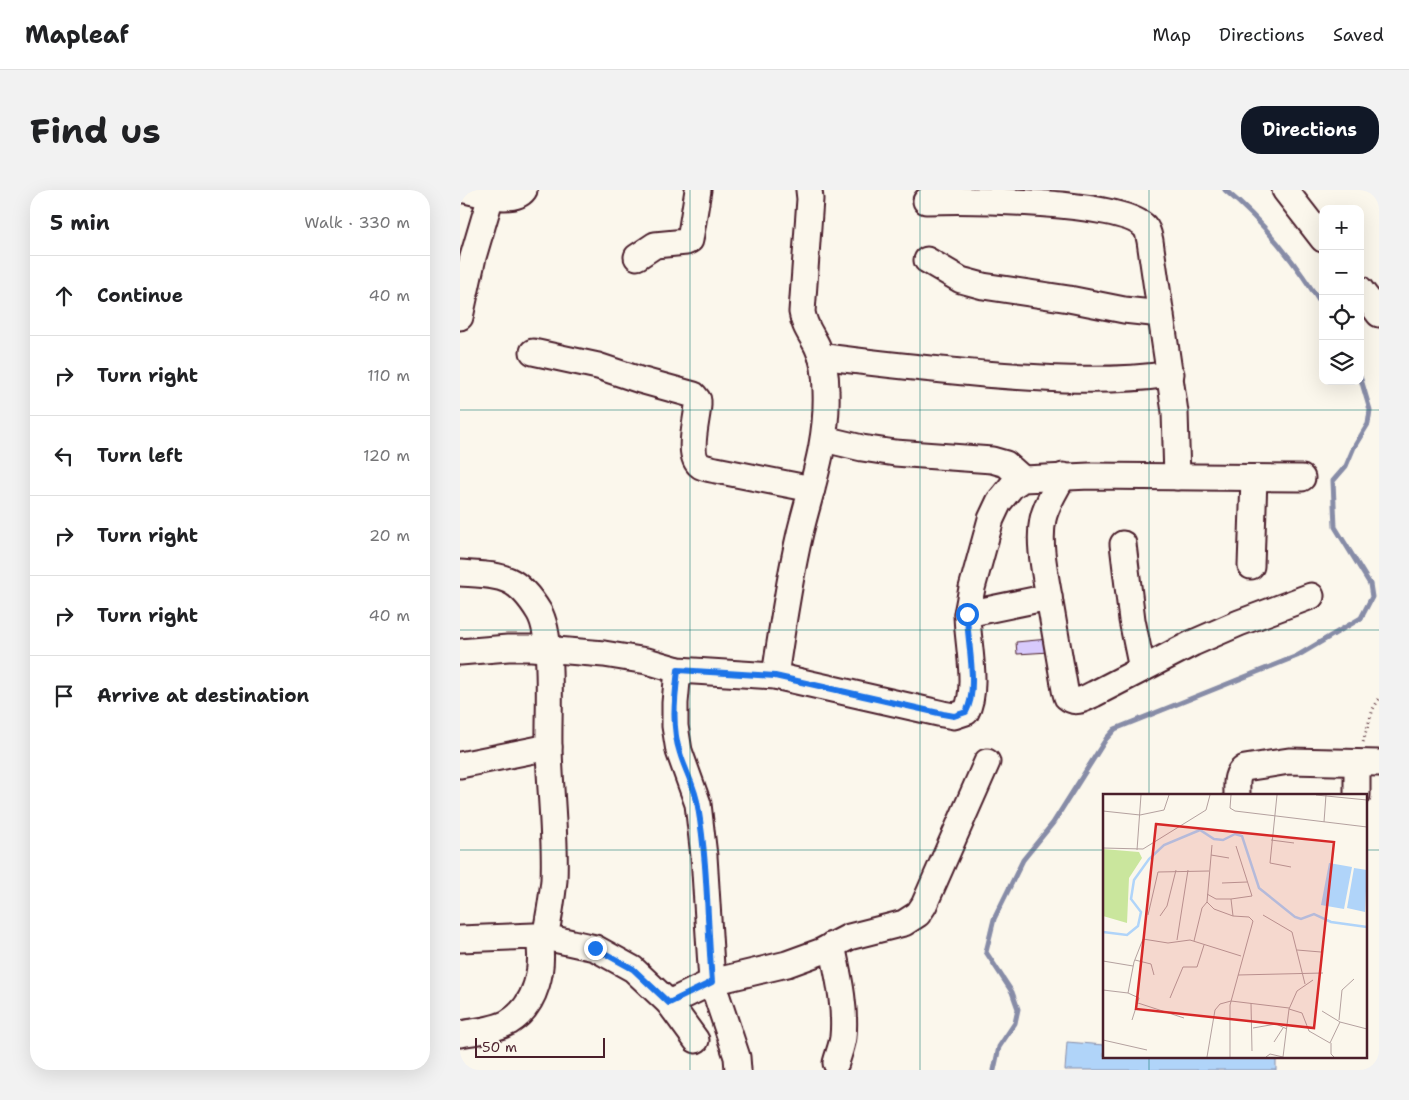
<!DOCTYPE html>
<meta charset="utf-8">
<style>
:root{--surface:#fff;--page:#f2f2f2;--text:#202124;--muted:#757577;--line:#e0e0e0;--accent:#111827}
body{margin:0;font-family:"Shantell Sans",sans-serif;background:var(--page);color:var(--text)}
.controls{position:absolute;right:15px;top:15px;display:grid;overflow:hidden;border-radius:10px;box-shadow:0 5px 20px #0002}
.controls button{width:45px;height:45px;display:grid;place-items:center;padding:0;border:0;border-bottom:1px solid var(--line);background:var(--surface);color:var(--text);font:25px sans-serif}
.scale{position:absolute;left:15px;bottom:12px;width:130px;box-sizing:border-box;padding-left:5px;border:2px solid #4a1f2b;border-top:0;font-size:14px;line-height:18px;white-space:nowrap;color:#4a1f2b;-webkit-text-stroke:4px #fbf7ec;paint-order:stroke}
.stop{position:absolute;width:15px;height:15px;margin:-11px;border:4px solid #1a73e8;border-radius:50%;background:#fff}
.stop.end{background:#1a73e8;border-color:#fff;box-shadow:0 1px 5px #0008}
.list{margin:0;padding:0;list-style:none}
h2{display:flex;justify-content:space-between;align-items:center;height:65px;margin:0;padding:0 20px;font-size:21px}
h2 small{font-size:16px;font-weight:400;color:var(--muted)}
.list li{display:grid;grid-template-columns:32px 1fr auto;gap:15px;align-items:center;box-sizing:border-box;height:80px;padding:0 20px;border-top:1px solid var(--line)}
.list b{display:block;font-size:19px;white-space:nowrap}
.list em{font-size:16px;font-style:normal;color:var(--muted)}
.icon{flex:none;width:28px;height:28px;fill:none;stroke:currentColor;stroke-width:2;stroke-linecap:round;stroke-linejoin:round}
.map{position:relative;flex:none;width:919px;height:880px;overflow:hidden;border-radius:20px}
header{display:flex;align-items:center;gap:30px;box-sizing:border-box;height:70px;padding:0 25px;background:var(--surface);border-bottom:1px solid var(--line)}
header strong{font-size:24px}
nav{display:flex;gap:28px;margin-inline-start:auto;font-size:18px}
.intro{display:flex;align-items:center;justify-content:space-between;box-sizing:border-box;height:120px;padding:0 30px}
h1{margin:0;font-size:35px}
.button{padding:12px 22px;border-radius:20px;background:var(--accent);color:#fff;font-size:18px;font-weight:700}
main{display:flex;gap:30px;padding:0 30px}
aside{flex:1;background:var(--surface);border-radius:20px;box-shadow:0 5px 20px #0002}
.map>svg:first-child{display:block}
.water{fill:#b0d4f9;stroke:#878ca7}
.lines{fill:none;stroke-linecap:round;stroke-linejoin:round}
.stream{stroke:#878ca7;stroke-width:5}
.building{fill:#d8cafc;stroke:#4a1f2b}
.minor-casing{stroke:#4a1f2b;stroke-width:29}
.path{stroke:#4a1f2b;stroke-width:3;stroke-dasharray:1 4;stroke-linecap:butt}
.minor{stroke:#fbf7ec;stroke-width:25}
.route{stroke:#1a73e8;stroke-width:6}
.grid{fill:none;stroke:#0f766e;stroke-width:1;stroke-opacity:0.55}
.inset-river{fill:none;stroke:#b0d4f9;stroke-width:2.5}
.inset-road{fill:none;stroke:#b4a19f;stroke-width:1}
.view{fill:#d62828;fill-opacity:0.15;stroke:#d62828;stroke-width:2.5}
.inset-edge{fill:none;stroke:#4a1f2b;stroke-width:2.5}
</style>
<header>
<strong>Mapleaf</strong>
<nav><a>Map</a><a>Directions</a><a>Saved</a></nav>
</header>
<div class="intro"><h1>Find us</h1><a class="button">Directions</a></div>
<main>
<aside>
<h2>5 min<small>Walk · 330 m</small></h2>
<ul class="list">
<li><svg class="icon" aria-label="ahead" viewBox="0 0 24 24"><path d="M12 20V5M6 11l6-6 6 6"/></svg><div><b>Continue</b></div><em>40 m</em></li>
<li><svg class="icon" aria-label="right" viewBox="0 0 24 24"><path d="M7 20v-9h11M14 6l5 5-5 5"/></svg><div><b>Turn right</b></div><em>110 m</em></li>
<li><svg class="icon" aria-label="left" viewBox="0 0 24 24"><path d="M17 20v-9H6M10 6l-5 5 5 5"/></svg><div><b>Turn left</b></div><em>120 m</em></li>
<li><svg class="icon" aria-label="right" viewBox="0 0 24 24"><path d="M7 20v-9h11M14 6l5 5-5 5"/></svg><div><b>Turn right</b></div><em>20 m</em></li>
<li><svg class="icon" aria-label="right" viewBox="0 0 24 24"><path d="M7 20v-9h11M14 6l5 5-5 5"/></svg><div><b>Turn right</b></div><em>40 m</em></li>
<li><svg class="icon" aria-label="arrive" viewBox="0 0 24 24"><path d="M6 21V4h12l-3 4 3 4H6"/></svg><div><b>Arrive at destination</b></div></li>
</ul>
</aside>
<div class="map">
<svg width="919" height="880" viewBox="0 0 919 880">
<rect width="100%" height="100%" fill="#fbf7ec"/>
<filter id="ink" filterUnits="userSpaceOnUse"><feTurbulence type="fractalNoise" baseFrequency=".02" numOctaves="2"/><feDisplacementMap in="SourceGraphic" scale="10" xChannelSelector="R" yChannelSelector="G"/><feConvolveMatrix kernelMatrix="1 2 1 2 8 2 1 2 1" color-interpolation-filters="sRGB"/></filter>
<g filter="url(#ink)">
<polygon class="water" points="607,852 644,855 644,866 778,866 816,869 816,880 605,880"/>
<g class="lines">
<g class="stream">
<path d="M765,0c40,33 71,73 98,117"/>
<polyline points="534,880 539,857 555,833 558,819 552,802 526,762 534,729 563,670 593,633 646,549 655,539 837,466 901,428 912,407 910,394 875,337 873,291 886,276 894,257 908,234 910,220 900,186"/>
</g>
</g>
<polygon class="building" points="588,449 589,462 557,464 556,452"/>
<g class="lines">
<defs>
<g id="minor">
<path d="M5,0c14,3 49,14 59,0"/>
<polyline points="825,0 863,49"/>
<path d="M466,11c39,-1 195,-1 219,26 3,3 4,9 5,14l25,171 2,65"/>
<polyline points="177,67 195,55 226,52 230,50 238,0"/>
<polyline points="467,70 501,90 523,96 609,109 664,120 701,124"/>
<polyline points="900,99 919,124"/>
<polyline points="0,127 13,67 31,6"/>
<path d="M73,162l65,14 42,14 54,15 4,5v5c-1,16 -12,51 3,61 4,2 10,3 15,4l96,19"/>
<path d="M361,166c54,8 109,13 163,18 63,5 125,9 187,0"/>
<polyline points="364,249 402,258 435,263 532,270 546,274 563,289"/>
<polyline points="663,354 672,430 682,479"/>
<polyline points="791,376 794,288"/>
<path d="M0,383c41,3 56,1 79,39 15,25 9,104 10,136 1,44 7,88 5,132 -2,20 -5,38 -9,57"/>
<path d="M589,407c-4,-24 -11,-54 -6,-78 3,-15 13,-29 20,-43"/>
<polyline points="507,424 512,398 531,329 539,312 552,296 563,289 630,286 842,288"/>
<path d="M0,462l48,-4h24l72,6 43,7 31,9 97,6 168,38 11,2 12,-4c13,-23 1,-72 1,-98l82,-17 16,93 2,7c9,8 18,1 27,-3l99,-51 46,-20 72,-27"/>
<polyline points="218,480 215,513 215,536 219,561 238,614 244,666 252,792 277,867 278,880"/>
<path d="M315,486c7,-48 14,-96 25,-143 12,-49 28,-90 26,-142 0,-15 -2,-31 -9,-45 -6,-12 -13,-20 -15,-34l8,-113 -1,-9"/>
<polyline points="897,573 897,605"/>
<polyline points="0,575 89,557"/>
<path d="M777,605c0,-11 -2,-21 8,-27l44,-7 90,2"/>
<polyline points="78,747 85,747 135,758 173,779 209,813 236,850"/>
<path d="M0,749l74,-3 5,2c5,30 -2,67 -30,84 -14,8 -33,9 -49,12"/>
<path d="M372,755c6,29 14,62 11,92 -1,9 -5,18 -7,26"/>
<polyline points="209,813 252,792 327,774 360,762 389,747 444,733 458,724 464,715 527,572"/>
</g>
</defs>
<use href="#minor" class="minor-casing"/>
<polyline class="path" points="903,552 913,519 919,509"/>
<use href="#minor" class="minor"/>
</g>
</g>
<g class="lines" filter="url(#ink)">
<path class="route" d="M135,758l38,21 36,34 43,-21c-5,-58 -4,-117 -14,-175 -2,-19 -13,-36 -18,-54 -9,-27 -5,-56 -2,-83l97,6 168,38 11,2 12,-4c13,-23 1,-71 1,-98"/>
</g>
<path class="grid" d="M230,0v880M460,0v880M689,0v605M0,220h919M0,440h919M0,660h644M905,660h14M689,866v14"/>
<g transform="translate(643 604)">
<rect width="264" height="264" fill="#fbf7ec"/>
<path d="M0,55l36,3 3,6 -13,20 -2,45 -24,-7z" fill="#cae69d"/>
<path d="M226,69l23,4 -8,42 -23,-4zM251,74l13,2 -2,42 -18,-4z" fill="#b0d4f9"/>
<path class="inset-river" d="M0,138l24,3 11,-9 3,-14 -10,-13 3,-19 15,-21 15,-14 36,-15 14,9 9,1 12,-6 7,2 17,52 36,29 6,2 13,-5 17,8 36,5"/>
<path class="inset-road" d="M128,1l-1,13 5,3 132,16M174,1l-7,68 21,4M213,1l51,5M0,17l37,4 24,-5 5,-15M221,28l2,-27M168,46l23,3M109,51l-5,57 7,7 19,7M0,54l40,1 63,-39 4,-15M34,56l4,-55M108,61l18,3M119,89l25,-1M104,100l9,5h15M45,121l10,-43 51,-1M160,121l29,17 13,52M57,122l7,-10 9,-36M74,146l11,-70M91,147l8,-33 5,-6M194,156l24,2M32,166l16,4 3,11M0,167l30,5M135,181l85,-2M0,196l25,3 6,-31 9,-23 25,4 22,-3 51,16M25,199l11,5 -7,22M67,204l13,-31h14l7,-22M35,209l46,15M148,209l1,48M186,215l8,-18 16,-11M219,217l18,11M236,226l3,-30 12,-11M150,234l23,-4 11,5M0,246l44,10M171,248l9,-14M228,249v11l3,3M104,263l8,-47 5,-6 11,-3 58,7M127,263v-52l23,-84 -4,-4 -16,-1 -2,-17 21,-3 -16,-50M163,263l4,-3 13,3M180,263l6,-48 13,4 7,18 21,12 10,-21 27,7"/>
<path class="view" d="M53,30l178,18 -20,186 -178,-19z"/>
<rect width="264" height="264" class="inset-edge"/>
</g>
</svg>
<div class="controls">
<button>+</button>
<button>−</button>
<button><svg class="icon" aria-label="locate" viewBox="0 0 24 24"><circle cx="12" cy="12" r="6"/><path d="M12 2v4M12 18v4M2 12h4M18 12h4"/></svg></button>
<button><svg class="icon" aria-label="layers" viewBox="0 0 24 24"><path d="M12 4l9 5-9 5-9-5zM3 14l9 5 9-5"/></svg></button>
</div>
<div class="scale">50 m</div>
<div class="stop" style="left:507px;top:424px"></div>
<div class="stop end" style="left:135px;top:758px"></div>
</div>
</main>
